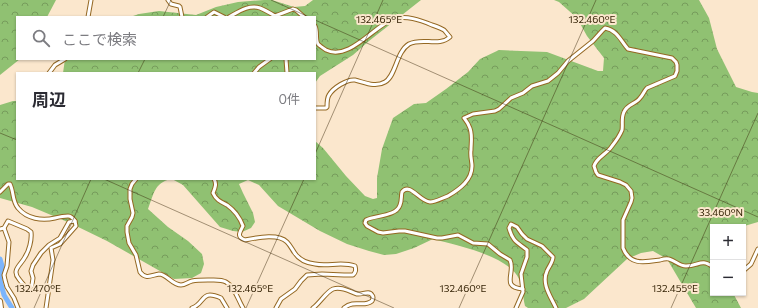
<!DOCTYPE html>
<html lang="ja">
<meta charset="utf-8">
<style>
:root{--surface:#fff;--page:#f7f7f7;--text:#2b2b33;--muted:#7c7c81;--line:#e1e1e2}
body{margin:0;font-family:Commissioner,"Noto Sans JP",sans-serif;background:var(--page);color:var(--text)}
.controls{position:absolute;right:12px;bottom:12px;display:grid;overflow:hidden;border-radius:0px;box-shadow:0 1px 3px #0004}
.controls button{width:36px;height:36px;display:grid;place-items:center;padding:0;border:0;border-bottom:1px solid var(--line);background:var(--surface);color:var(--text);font:20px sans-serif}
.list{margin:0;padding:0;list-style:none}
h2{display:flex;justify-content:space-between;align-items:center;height:52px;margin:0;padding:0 16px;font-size:17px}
h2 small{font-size:13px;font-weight:400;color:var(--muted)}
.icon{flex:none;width:22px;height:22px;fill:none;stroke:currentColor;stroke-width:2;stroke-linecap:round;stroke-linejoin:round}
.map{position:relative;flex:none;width:758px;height:308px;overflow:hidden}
.search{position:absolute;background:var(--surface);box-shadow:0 1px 3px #0004;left:16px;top:16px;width:300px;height:44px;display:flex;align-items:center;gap:10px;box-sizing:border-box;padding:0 14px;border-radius:0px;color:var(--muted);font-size:15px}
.panel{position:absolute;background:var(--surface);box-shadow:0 1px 3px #0004;left:16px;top:72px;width:300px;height:108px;border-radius:0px}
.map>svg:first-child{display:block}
.forest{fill:url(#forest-crowns)}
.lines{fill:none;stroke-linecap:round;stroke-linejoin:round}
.river{stroke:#7cb5fc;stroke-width:5}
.minor-casing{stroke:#946823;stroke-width:5}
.highway-casing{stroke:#946823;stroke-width:6}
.minor{stroke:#fff;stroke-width:3}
.highway{stroke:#fff;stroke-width:4}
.ticks{fill:none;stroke:#352306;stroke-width:1;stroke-opacity:0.45}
.ticks-label{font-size:10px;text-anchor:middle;fill:#352306;stroke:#fbe7cd;stroke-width:4;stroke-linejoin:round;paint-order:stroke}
</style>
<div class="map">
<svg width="758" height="308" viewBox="0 0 758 308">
<defs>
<pattern id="forest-crowns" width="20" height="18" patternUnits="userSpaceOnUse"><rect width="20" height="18" fill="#90c172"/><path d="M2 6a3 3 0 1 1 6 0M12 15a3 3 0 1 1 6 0" fill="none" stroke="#769c5c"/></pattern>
</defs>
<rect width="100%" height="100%" fill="#fbe7cd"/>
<g class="forest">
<polygon points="0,0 56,0 47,17 17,17 17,59 20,59 0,75"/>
<polygon points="264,0 272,0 294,7 305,6 313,0 421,0 369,41 353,55 320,76 315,83 315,73 63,73 65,59 315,59 315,17 130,17 139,14 159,11 196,15 216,7 238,2"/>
<path d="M554,0h145l10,18 8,31 19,38 16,5 6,1v129l-17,5h-28v66h20l8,15h-45l-29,-49 -14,-8 -12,2 -14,6 -43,40 -18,9h-38l-3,-2c-2,-8 -2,-19 -6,-27 -10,-23 -63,-34 -86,-40l-19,9 -18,6 -12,1 -15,-4 -22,-7 -27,-13 -42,-25 -19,-21 -11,-5 -9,4 4,9 10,20 2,9 -4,6 -9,4 -9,-1 -13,-4 -37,-42 -11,-6h143v-38l8,7 23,28 19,20 8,3 4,-1v-20l5,-29 11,-31 21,-14 12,-1 20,-14 22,-17 12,-13 19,-9 48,2 51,19h5l1,-13 -17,-22 -10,-18 -18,-16z"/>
<path d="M13,101h4v78h154c-17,4 -17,15 -23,30l20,18 20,14 14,13 2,10 -3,9 -9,5 -18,1 -67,-38 -37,-18 -38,-16 -32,-9v-93z"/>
</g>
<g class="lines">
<g class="river">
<polyline points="0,259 2,266 0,281"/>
<polyline points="0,281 4,295 12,308"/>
</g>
<defs>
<g id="minor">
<polyline points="168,0 171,4 179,6 180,7 182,17"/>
<polyline points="88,17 91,0"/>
<polyline points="207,17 214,12 224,17"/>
<path d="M229,17c9,-5 20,-13 31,-9 5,2 10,5 15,8l18,-7 3,1 8,7"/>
<path d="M315,26c3,6 0,13 3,18 2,2 5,4 8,6 23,11 47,-23 67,-31 13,-4 27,1 39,6 4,1 8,3 12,5 2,2 4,5 6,7 -11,10 -28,0 -41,7 -13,8 -13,32 -24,38 -10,6 -21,0 -30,-2 -8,-1 -22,8 -26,15 -2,3 -2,8 -2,12l-1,1h-11"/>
<polyline points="286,59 287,73"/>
<polyline points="49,73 55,65 65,59"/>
<polyline points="254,73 259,67 270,59"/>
<path d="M136,179l-4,5 -2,5v10l3,14 -1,4 -5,9v6l2,11 7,12 4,17c6,8 12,3 19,2 8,0 13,11 22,11 4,0 7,-3 11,-4 5,-1 11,-1 16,-1 5,0 13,-1 18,2 9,5 12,18 17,26"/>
<path d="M214,179c3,5 1,9 -1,14 3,7 8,9 14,12 7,5 13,13 16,21 -3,6 -7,11 2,14 11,-2 33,-7 42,2 3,3 5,7 7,10 5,8 12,11 21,12 13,3 26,-3 40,2 1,4 1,6 -2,9h-9l-22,-1 -15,1 -6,6 -6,8 -14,10 -5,9"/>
<path d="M0,192l8,-8h2c4,8 2,17 8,24 9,11 24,13 37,10 4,-1 8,-2 13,-2 3,0 5,2 7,5l1,5 -16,18 -9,4 2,12 -7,48"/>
<polyline points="4,228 9,242 7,266 4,275 5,280 7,287 14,298 18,308"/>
<path d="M0,229l4,-1 4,-7 19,8 4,3c1,8 -2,19 -6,25 -4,8 -14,13 -6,22 3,4 5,7 9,9l3,-1 1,-2 1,-7 -2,-7 2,-6 8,-12 8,-8 11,-7 9,-16 6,-1"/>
<polyline points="743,271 751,264 758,249"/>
<path d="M523,289c-23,-2 -7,-16 -13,-29l-10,-6 -12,-10 -15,-1 -15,-8 -16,3h-5l-32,-7h-6l-16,2 -5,-1 -11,-6 -2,-3 1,-3c9,-5 30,-3 34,-15 2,-5 1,-9 2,-13 8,-10 17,9 28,10 6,0 12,-4 18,-6 12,-7 24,-16 24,-30 0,-5 -2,-10 -1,-16 0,-8 2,-17 -2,-24 -1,-3 -3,-5 -5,-8l9,-4 22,-3 4,-2 12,-11 12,-5 9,-7 16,-5 10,-8 10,-12 25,-20 9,-10 3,-3c12,2 16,13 23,21l44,9 4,4 1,3v6l-2,5 -28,12c-3,3 -4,7 -7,10 -4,6 -13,6 -16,14 -3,6 -1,12 -2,18 -2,5 -6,11 -10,16 -5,8 -15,11 -18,20l2,6 2,3 22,7 6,3 5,6 1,7 -1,4 -8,18v28c7,18 22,14 37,12 3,-1 6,-2 9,-1 7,2 10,7 17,7 13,0 15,-8 27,1"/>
<path d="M192,308c14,-5 8,-19 29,-10l6,10"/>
<path d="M313,308c7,-5 13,-16 20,-19 9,-3 17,3 24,5 5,1 12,-4 15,1 2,2 1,4 0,6 -9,7 -17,-2 -28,7"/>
<path d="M516,308l7,-16 -2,-18 6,-17v-7c-10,-8 -14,-8 -18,-22l2,-4 6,3 5,7 5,5 15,7 11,11c0,5 -4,9 -6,14 -6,13 4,26 9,37"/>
</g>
<polyline id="highway" points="0,301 1,308"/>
</defs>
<use href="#minor" class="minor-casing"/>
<use href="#highway" class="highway-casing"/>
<use href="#minor" class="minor"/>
<use href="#highway" class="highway"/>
</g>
<path class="ticks" d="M271,0l38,17M163,17l8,-17M315,20l443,197M138,73l7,-14M0,133l17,7M315,154l68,-154M104,179l290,129M34,308l57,-129M246,308l58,-129M459,308l137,-308M671,308l87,-195"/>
<g class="ticks-label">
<text x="379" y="23">132.465°E</text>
<text x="592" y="23">132.460°E</text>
<text x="721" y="216">33.460°N</text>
<text x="38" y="292">132.470°E</text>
<text x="250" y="292">132.465°E</text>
<text x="463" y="292">132.460°E</text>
<text x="675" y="292">132.455°E</text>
</g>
</svg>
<div class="controls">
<button>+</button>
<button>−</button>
</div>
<div class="search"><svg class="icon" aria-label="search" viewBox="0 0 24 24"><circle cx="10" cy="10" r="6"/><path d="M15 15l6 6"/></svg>ここで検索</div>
<section class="panel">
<h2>周辺<small>0件</small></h2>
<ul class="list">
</ul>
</section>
</div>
